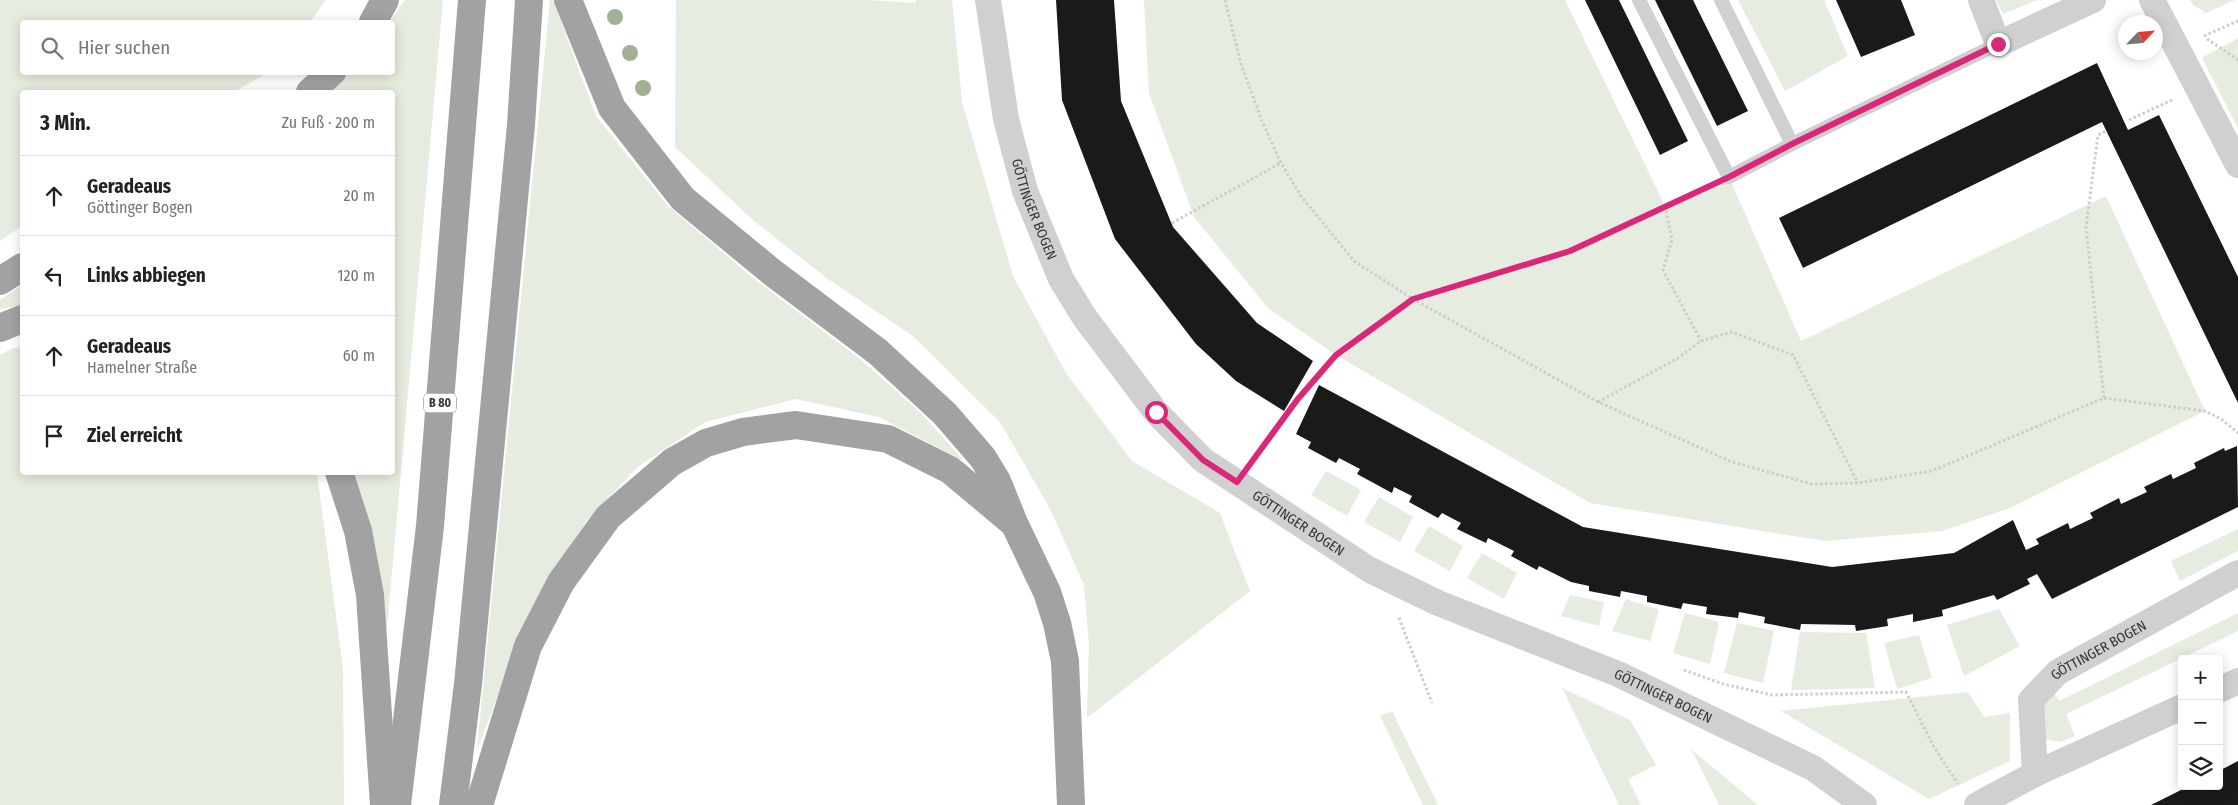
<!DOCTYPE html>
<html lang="de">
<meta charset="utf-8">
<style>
:root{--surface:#fff;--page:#f2f2f2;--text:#222;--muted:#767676;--line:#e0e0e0}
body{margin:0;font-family:"Fira Sans Condensed",sans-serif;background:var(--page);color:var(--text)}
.controls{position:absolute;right:15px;bottom:15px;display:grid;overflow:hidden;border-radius:5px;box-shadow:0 2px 12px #0003}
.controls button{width:45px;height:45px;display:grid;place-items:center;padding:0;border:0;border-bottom:1px solid var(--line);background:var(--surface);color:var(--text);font:25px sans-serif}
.compass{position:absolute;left:2118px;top:15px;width:45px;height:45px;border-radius:50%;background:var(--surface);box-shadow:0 2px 12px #0003;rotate:64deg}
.stop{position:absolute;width:15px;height:15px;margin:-11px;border:4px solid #db2777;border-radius:50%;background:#fff}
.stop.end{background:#db2777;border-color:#fff;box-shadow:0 1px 5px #0008}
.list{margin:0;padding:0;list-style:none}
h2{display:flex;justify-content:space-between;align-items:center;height:65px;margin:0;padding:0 20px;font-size:21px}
h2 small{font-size:16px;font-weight:400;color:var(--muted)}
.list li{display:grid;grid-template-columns:32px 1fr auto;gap:15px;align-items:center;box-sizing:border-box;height:80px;padding:0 20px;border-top:1px solid var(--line)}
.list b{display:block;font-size:19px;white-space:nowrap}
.list p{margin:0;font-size:16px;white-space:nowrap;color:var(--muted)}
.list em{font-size:16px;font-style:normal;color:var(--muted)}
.icon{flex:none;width:28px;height:28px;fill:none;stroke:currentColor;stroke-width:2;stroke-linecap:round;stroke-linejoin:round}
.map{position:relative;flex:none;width:2238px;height:805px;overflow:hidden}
.search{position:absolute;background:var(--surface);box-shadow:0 2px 12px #0003;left:20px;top:20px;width:375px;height:55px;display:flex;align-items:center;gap:12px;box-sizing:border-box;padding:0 18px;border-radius:5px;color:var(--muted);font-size:19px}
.panel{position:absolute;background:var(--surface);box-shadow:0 2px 12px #0003;left:20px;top:90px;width:375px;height:385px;border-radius:5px}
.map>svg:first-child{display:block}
.green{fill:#e6ecdf}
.building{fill:#1a1a1a}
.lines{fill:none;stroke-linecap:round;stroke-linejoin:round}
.path{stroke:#cdcdcd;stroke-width:3;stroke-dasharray:2.5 2.5;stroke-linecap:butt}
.service{stroke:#d0d0d0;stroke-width:14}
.minor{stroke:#d0d0d0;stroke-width:26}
.trunk{stroke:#a2a2a2;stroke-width:28}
.tree{fill:#a2b095}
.route{stroke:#db2777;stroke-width:6}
.labels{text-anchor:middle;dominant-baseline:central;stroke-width:5;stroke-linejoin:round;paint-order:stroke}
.shield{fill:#fff;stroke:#707070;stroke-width:1}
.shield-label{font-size:12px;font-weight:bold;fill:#333}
.street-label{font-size:14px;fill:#333;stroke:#fff}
</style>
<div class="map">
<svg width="2238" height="805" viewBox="0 0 2238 805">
<rect width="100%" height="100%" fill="#fff"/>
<g class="green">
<polygon points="0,0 326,0 310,22 22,22 22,72 267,73 234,92 22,92 22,226 0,241"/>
<polygon points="405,0 443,0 385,651 367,512 352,473 392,472 392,92 329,92 346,73 392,72 392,22 389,22"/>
<polygon points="550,0 553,0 596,116 668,206 753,278 860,359 920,412 964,461 879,417 796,399 705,422 639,466 587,520 525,625 477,750"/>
<polygon points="676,0 867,0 916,3 916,0 952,0 962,102 1013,276 1066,373 1132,461 1220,513 1250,591 1087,718 1089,644 1084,585 1050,509 1000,422 913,336 828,279 754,221 675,147"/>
<polygon points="1144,0 1565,0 1665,206 1729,177 1801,341 2106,196 2205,411 2010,508 1942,531 1825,541 1590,503 1336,355 1268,308 1194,217 1149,93"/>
<polygon points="1738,0 1824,0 1848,56 1785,91"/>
<polygon points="1996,0 2037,0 2003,14"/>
<polygon points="2190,0 2235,0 2206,13 2193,5"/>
<polygon points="2238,38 2238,128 2202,58"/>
<polygon points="22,285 22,305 0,309 0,300"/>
<polygon points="22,347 22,472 317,473 343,669 344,805 0,805 0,355 13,348"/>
<polygon points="1326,471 1361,490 1347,516 1311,495"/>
<polygon points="1379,497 1413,517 1400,542 1364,522"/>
<polygon points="1429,526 1463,546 1450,571 1414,551"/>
<polygon points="2238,529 2238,551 2180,581 2171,561"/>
<polygon points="1482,553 1517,573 1504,599 1467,578"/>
<polygon points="1570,595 1604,602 1599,626 1561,616"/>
<polygon points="1626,599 1659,610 1650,641 1612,631"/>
<polygon points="1999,609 2020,646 1964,676 1947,625"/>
<polygon points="1685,613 1719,622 1710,664 1673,653"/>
<polygon points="2238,613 2238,631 2066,714 2075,736 2060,742 2045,739 2038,706 2050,686 2059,701"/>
<polygon points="1737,623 1774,631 1763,683 1724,673"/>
<polygon points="1800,632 1866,633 1875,688 1791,690"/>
<polygon points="1919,635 1932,678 1897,689 1884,643"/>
<polygon points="1562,688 1630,720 1656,765 1628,779 1641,805 1619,805"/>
<polygon points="1968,692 1984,717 2010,713 2010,761 1929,799 1781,711"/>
<polygon points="1392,711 1438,805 1423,805 1380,716"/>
<polygon points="1691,749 1758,805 1719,805"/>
</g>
<g class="building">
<polygon points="1056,0 1114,0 1121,101 1173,227 1257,323 1313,361 1284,411 1236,381 1196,344 1115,239 1062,100"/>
<polygon points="1585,0 1619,0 1688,141 1660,155"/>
<polygon points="1655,0 1693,0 1748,111 1717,126"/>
<polygon points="1836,0 1901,0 1915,35 1861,57"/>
<polygon points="2097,63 2128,130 2159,115 2238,277 2238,403 2102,122 1803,268 1779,218"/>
<polygon points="1319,385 1583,527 1832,567 1954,553 2013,520 2026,550 2039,544 2036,539 2068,523 2070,529 2093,518 2090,513 2119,498 2121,504 2147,492 2144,487 2171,474 2173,479 2196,468 2194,463 2224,448 2225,451 2237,446 2238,507 2052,599 2037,574 2027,579 2030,584 1997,600 1994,595 1942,610 1943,616 1913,622 1913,614 1887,619 1888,626 1856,631 1855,625 1801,624 1800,630 1764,623 1765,617 1739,612 1738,618 1706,614 1707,607 1683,603 1681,609 1647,602 1647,596 1621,591 1620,597 1589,591 1589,586 1571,582 1539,566 1537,570 1511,556 1514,551 1488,538 1486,543 1457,529 1461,523 1442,513 1438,518 1409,502 1412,496 1394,487 1392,493 1357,474 1360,469 1339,458 1336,463 1308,448 1311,442 1296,434"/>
<polygon points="2238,761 2238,805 2151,805 2189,786 2219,786 2219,771"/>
</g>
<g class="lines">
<g class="path">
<polyline points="1225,0 1241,64 1262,121 1281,163 1301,196 1354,261 1413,299 1598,402 1732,462 1812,484 1858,483 1932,471 2104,398 2086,227 2098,135 2106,131"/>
<polyline points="2204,36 2238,21"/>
<polyline points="2207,39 2238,60"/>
<polyline points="2129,120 2172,100"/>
<polyline points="1665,206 1672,240 1663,270 1701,341"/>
<polyline points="1172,223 1281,163"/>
<polyline points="2104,398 2205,411 2221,419 2238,433"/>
<polyline points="1598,402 1678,358 1701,341 1732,332 1793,355 1858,483"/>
<polyline points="1254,459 1297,400 1336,355 1413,299 1570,251 1708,187"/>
<polyline points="1399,618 1432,703"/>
<polyline points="1684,670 1723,684 1772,695 1906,692 1934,747 1958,784"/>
</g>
<g class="service">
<polyline points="1639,0 1729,177 1792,144 1998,44"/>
<polyline points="1721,0 1792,144"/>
</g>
<g class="minor">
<path id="s1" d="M988,0l18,119 19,72 36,88 24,39 71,94 47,48 167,110 68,33 180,71 195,94 51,37"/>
<polyline points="1981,0 1998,44 2093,0"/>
<polyline points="2152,0 2238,165"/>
<polyline points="2219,690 2238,681"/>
<path id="s2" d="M2035,774l-4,-74 27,-28 180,-99"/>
<polyline points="1977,805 2035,774 2182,707"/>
</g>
<g class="trunk">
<polyline points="568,0 612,108 683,199 773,273 878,352 945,414 983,458 997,481 1014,523 1047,592 1057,623 1065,661 1071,805"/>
<polyline points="373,22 385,0"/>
<polyline points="310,92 332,72"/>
<polyline points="0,281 22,267"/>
<polyline points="0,328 22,319"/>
<polyline points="339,472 358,531 370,595 384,805"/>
<polyline points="397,805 430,526 472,0"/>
<polyline points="453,805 468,684 521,125 529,0"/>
<polyline points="479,805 528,646 561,582 608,517 672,462 706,443 743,432 796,425 888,439 950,470 1011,521"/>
</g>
</g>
<g class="tree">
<circle cx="615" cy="17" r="8"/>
<circle cx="630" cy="53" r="8"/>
<circle cx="643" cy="88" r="8"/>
</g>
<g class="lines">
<polyline class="route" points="1156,412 1203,460 1237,482 1297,400 1336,355 1413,299 1570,251 1729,177 1792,144 1998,44"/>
</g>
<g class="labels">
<rect class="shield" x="424" y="393.5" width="32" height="19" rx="4"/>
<g class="shield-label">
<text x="440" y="403">B 80</text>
</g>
<g class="street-label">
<text stroke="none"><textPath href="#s1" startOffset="215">GÖTTINGER BOGEN</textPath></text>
<text stroke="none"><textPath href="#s1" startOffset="635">GÖTTINGER BOGEN</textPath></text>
<text stroke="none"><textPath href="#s2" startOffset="159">GÖTTINGER BOGEN</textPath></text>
<text stroke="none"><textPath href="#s1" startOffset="1040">GÖTTINGER BOGEN</textPath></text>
</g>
</g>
</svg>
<div class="controls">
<button>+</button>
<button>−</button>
<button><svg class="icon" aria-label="layers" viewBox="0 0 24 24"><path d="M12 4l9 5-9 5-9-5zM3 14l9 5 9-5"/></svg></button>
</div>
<svg class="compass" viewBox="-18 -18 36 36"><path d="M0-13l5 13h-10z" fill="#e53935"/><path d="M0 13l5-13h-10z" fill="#767676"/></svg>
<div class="stop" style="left:1156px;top:412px"></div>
<div class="stop end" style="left:1998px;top:44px"></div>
<div class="search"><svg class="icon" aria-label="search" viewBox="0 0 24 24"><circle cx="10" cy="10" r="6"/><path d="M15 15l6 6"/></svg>Hier suchen</div>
<section class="panel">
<h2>3 Min.<small>Zu Fuß · 200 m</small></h2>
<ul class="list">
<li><svg class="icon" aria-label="ahead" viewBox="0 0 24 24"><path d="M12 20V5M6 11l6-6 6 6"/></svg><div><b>Geradeaus</b><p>Göttinger Bogen</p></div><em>20 m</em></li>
<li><svg class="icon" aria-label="left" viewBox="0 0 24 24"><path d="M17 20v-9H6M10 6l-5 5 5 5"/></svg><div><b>Links abbiegen</b></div><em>120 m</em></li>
<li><svg class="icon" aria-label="ahead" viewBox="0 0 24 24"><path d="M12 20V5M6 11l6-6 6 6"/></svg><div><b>Geradeaus</b><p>Hamelner Straße</p></div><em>60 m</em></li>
<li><svg class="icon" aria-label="arrive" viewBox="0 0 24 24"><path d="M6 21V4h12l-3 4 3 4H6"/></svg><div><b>Ziel erreicht</b></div></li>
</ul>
</section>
</div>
